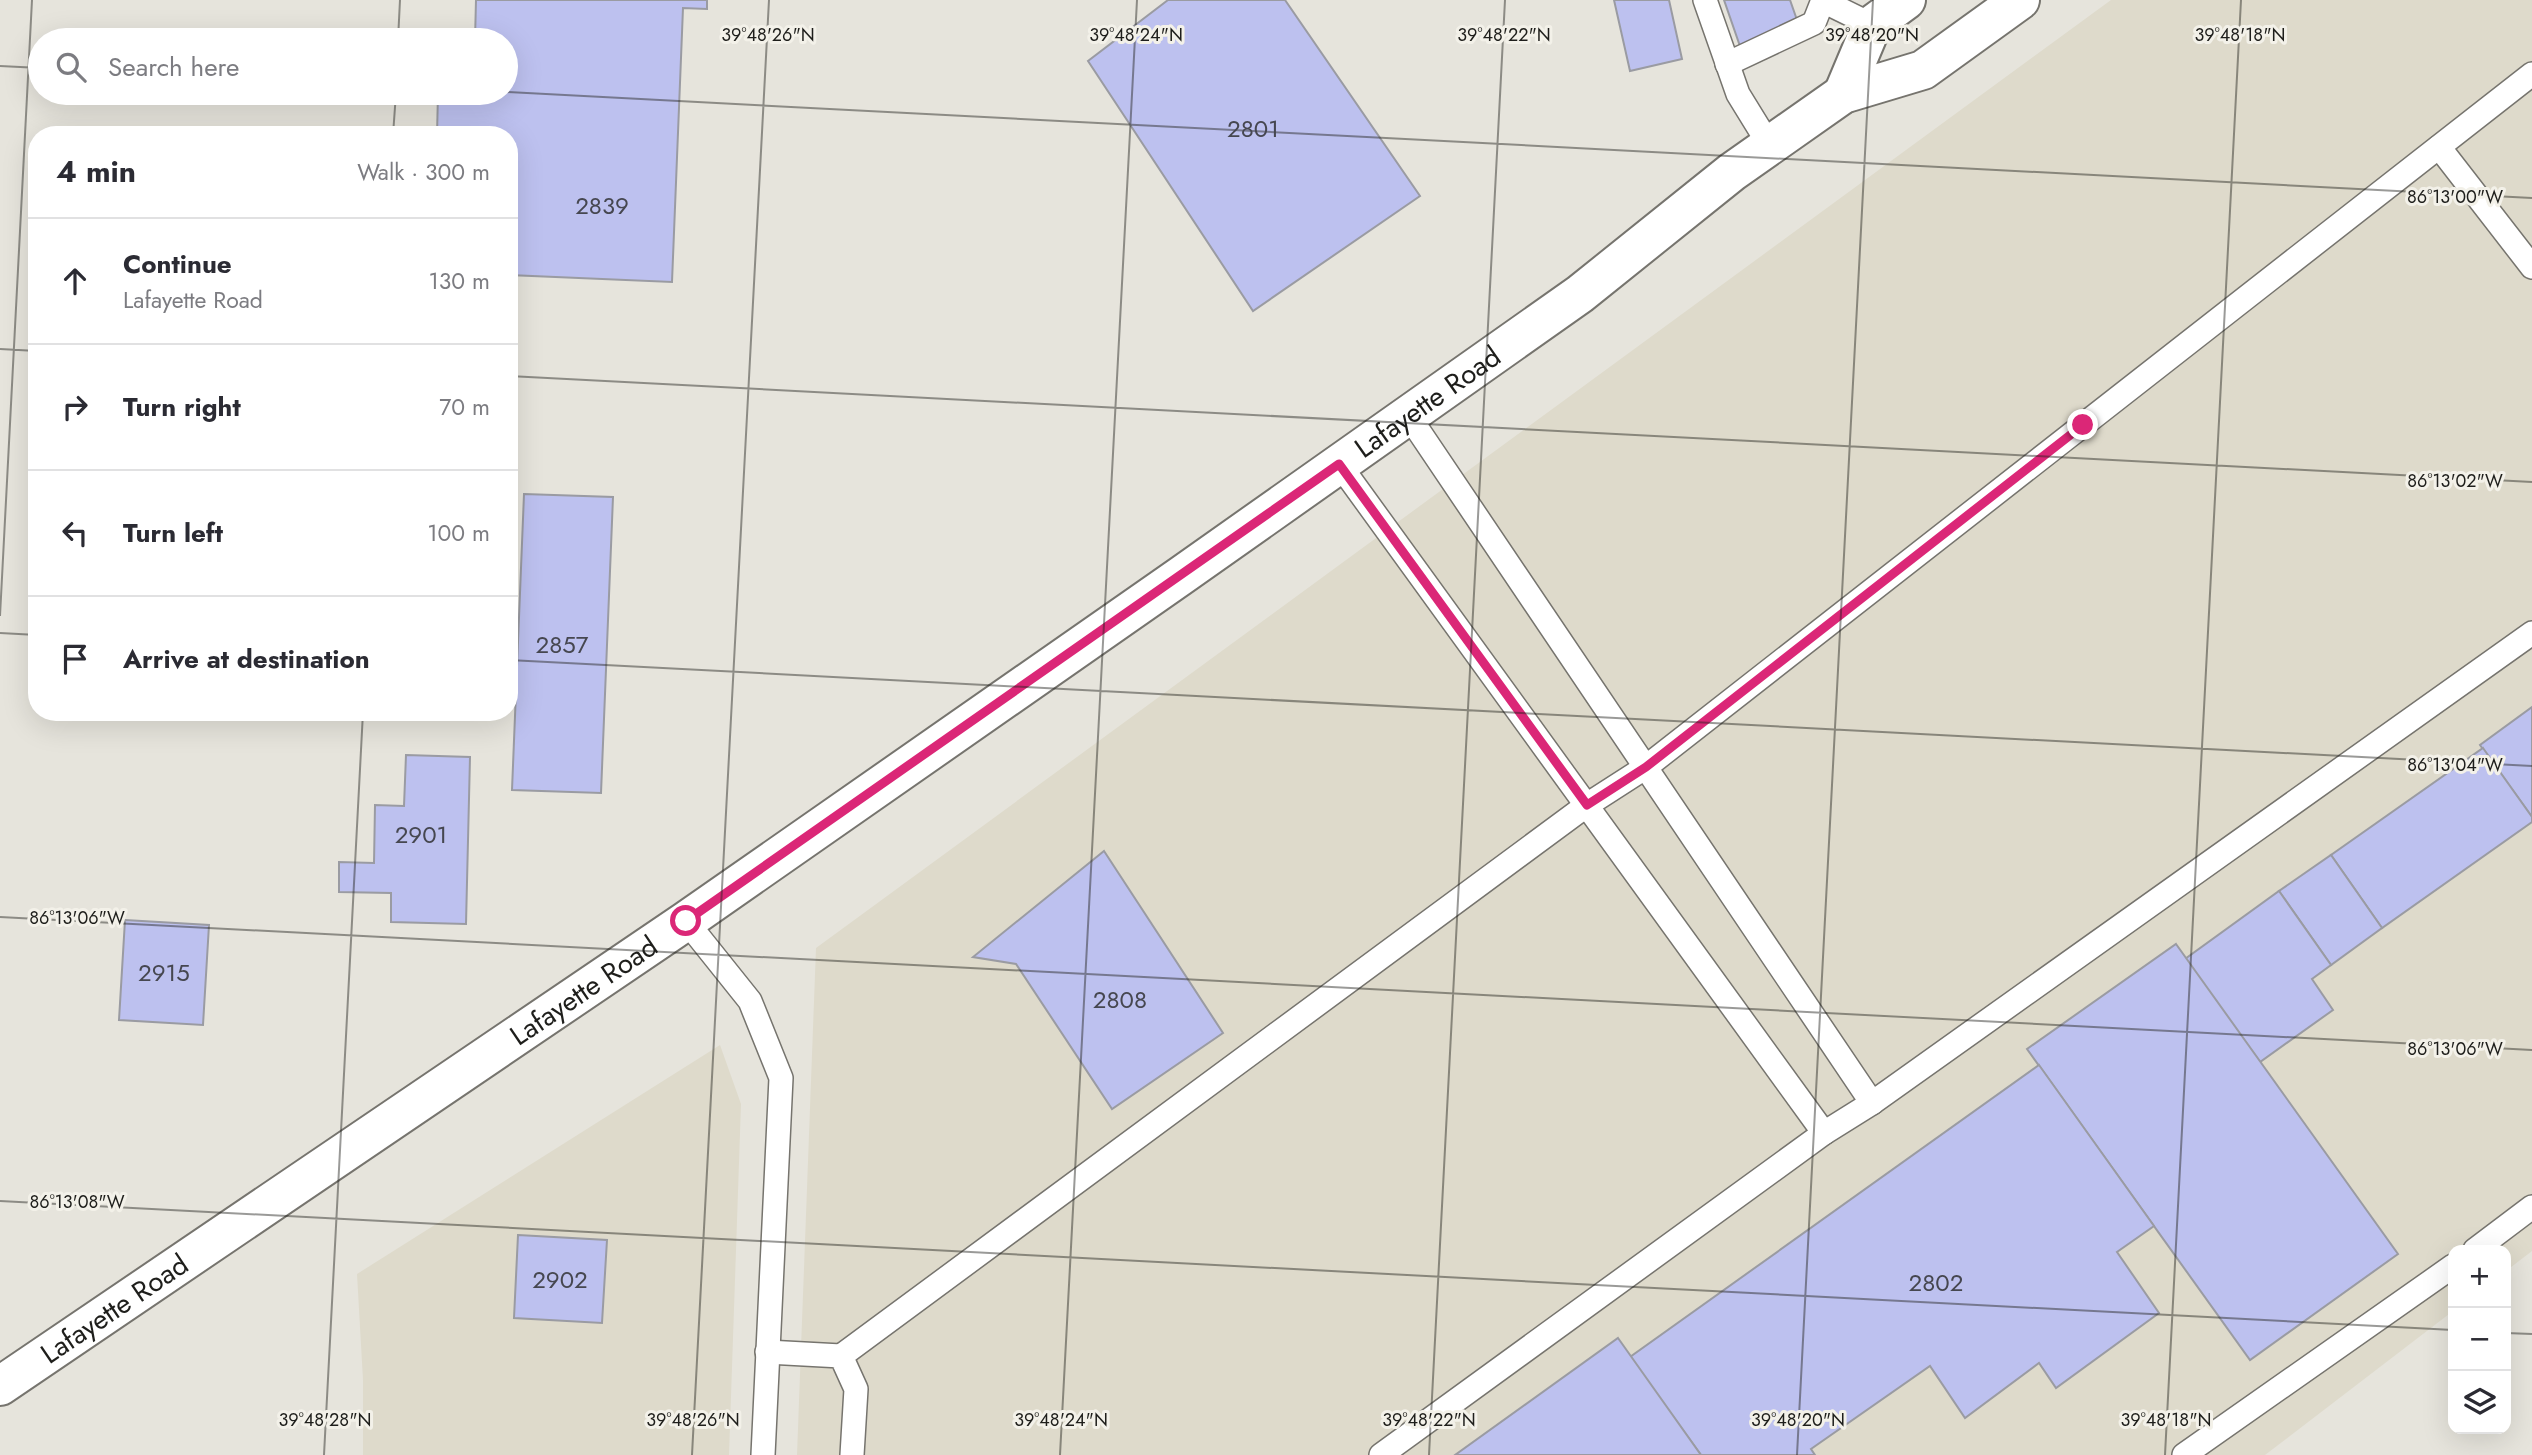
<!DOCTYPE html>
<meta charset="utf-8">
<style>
:root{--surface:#fff;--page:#f2f2f3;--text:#2b2b33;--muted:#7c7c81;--line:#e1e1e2}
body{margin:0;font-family:Jost,sans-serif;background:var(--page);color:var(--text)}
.controls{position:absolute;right:21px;bottom:21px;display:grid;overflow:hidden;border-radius:14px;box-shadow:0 7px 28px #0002}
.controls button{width:63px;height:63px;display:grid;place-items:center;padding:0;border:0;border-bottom:2px solid var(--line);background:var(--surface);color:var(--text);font:35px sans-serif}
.stop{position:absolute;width:21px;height:21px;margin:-16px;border:5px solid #db2777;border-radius:50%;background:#fff}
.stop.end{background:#db2777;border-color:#fff;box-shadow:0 2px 7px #0008}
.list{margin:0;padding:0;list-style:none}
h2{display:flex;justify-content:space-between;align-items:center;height:91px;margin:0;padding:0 28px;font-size:30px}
h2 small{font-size:23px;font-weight:400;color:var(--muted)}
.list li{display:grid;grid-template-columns:46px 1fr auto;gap:21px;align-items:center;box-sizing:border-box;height:126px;padding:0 28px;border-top:2px solid var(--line)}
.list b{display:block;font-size:26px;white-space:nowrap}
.list p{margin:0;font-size:23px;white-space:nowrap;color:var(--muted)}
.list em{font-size:23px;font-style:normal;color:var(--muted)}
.icon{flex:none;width:38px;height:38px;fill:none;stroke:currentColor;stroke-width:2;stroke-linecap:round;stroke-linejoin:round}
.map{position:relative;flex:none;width:2532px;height:1455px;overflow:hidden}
.search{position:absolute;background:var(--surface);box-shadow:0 7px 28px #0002;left:28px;top:28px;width:490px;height:77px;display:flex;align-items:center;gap:18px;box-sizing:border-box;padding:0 24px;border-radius:38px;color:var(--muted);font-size:26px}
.panel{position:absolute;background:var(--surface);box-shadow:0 7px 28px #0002;left:28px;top:126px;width:490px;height:595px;border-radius:28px}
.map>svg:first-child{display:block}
.built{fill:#dedacb}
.building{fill:#bdc1ef;stroke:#9a9ba2;stroke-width:2}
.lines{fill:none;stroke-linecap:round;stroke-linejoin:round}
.lane-casing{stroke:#76746e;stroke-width:26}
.primary-casing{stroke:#76746e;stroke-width:42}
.lane{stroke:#fff;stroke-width:23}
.primary{stroke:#fff;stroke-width:38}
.route{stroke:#db2777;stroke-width:9}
.ticks{fill:none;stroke:#1e1e1b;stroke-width:2;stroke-opacity:0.45}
.labels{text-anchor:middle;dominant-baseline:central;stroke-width:6;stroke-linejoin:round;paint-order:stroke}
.number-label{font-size:24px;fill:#464750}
.street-label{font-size:28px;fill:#1e1e1b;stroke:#f3f1e9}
.ticks-label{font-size:18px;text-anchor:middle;fill:#1e1e1b;stroke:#f3f1e9;stroke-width:6;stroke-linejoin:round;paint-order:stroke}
</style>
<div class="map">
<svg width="2532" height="1455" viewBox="0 0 2532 1455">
<rect width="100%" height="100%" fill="#e6e4dc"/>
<g class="built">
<polygon points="2111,0 2532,0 2532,1251 2506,1271 2506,1250 2453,1250 2453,1311 2265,1455 797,1455 816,948"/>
<polygon points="720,1045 741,1104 729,1455 363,1455 363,1380 357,1274"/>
</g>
<g class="building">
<polygon points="476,0 707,0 707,9 683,8 672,282 509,275 509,135 437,135 438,93 506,93 506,40 475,40"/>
<polygon points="1168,0 1285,0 1420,196 1253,311 1088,61"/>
<polygon points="1614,0 1669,0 1682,59 1630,71"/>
<polygon points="1724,0 1790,0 1797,20 1741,49"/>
<polygon points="524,494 613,497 601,793 512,790"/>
<polygon points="2532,707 2532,817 2480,745"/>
<polygon points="2483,748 2532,817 2532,822 2382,928 2331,855"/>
<polygon points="406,755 470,757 466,924 391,922 391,893 339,892 339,862 374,863 375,805 404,806"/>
<polygon points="1104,851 1223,1033 1112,1109 1016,964 973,957"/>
<polygon points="2331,855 2382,928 2331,965 2279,891"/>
<polygon points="2279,891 2331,965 2312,979 2333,1010 2260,1062 2185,959"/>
<polygon points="125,920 209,925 203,1025 119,1020"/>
<polygon points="2176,944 2398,1254 2250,1360 2027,1049"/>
<polygon points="2039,1065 2154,1226 2117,1252 2159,1313 2056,1388 2039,1363 1965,1418 1930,1366 1811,1449 1815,1455 1701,1455 1630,1357"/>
<polygon points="518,1235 607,1240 602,1323 514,1318"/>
<polygon points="1618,1338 1701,1455 1455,1455"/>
</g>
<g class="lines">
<defs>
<g id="lane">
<polyline points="1705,0 1738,94 1770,146"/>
<polyline points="1823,1 1872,25"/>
<polyline points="1727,64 1814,23 1823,0"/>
<polyline points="2439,147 2532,267"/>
<polyline points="1408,415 1872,1103"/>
<polyline points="1339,464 1824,1133"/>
<polyline points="686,921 750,1001 781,1078 763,1455"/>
<polyline points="2475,1250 2532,1207"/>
<polyline points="767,1352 841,1356 856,1389 852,1455"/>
<polyline points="841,1356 1587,805 1646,767 2532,74"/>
<polyline points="1381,1455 1824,1133 1872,1103 2532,633"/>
<polyline points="2184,1455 2453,1266"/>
</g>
<g id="primary">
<polyline points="1843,94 1872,25 1906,0"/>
<path id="s1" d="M0,1386l686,-465 496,-346 398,-281 152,-122 111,-78 80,-24 97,-70"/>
</g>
</defs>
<use href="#lane" class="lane-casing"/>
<use href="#primary" class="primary-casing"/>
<use href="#lane" class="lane"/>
<use href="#primary" class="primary"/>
</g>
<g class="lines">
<polyline class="route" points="686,921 1339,464 1587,805 1646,767 2083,425"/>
</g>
<path class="ticks" d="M398,40l2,-40M0,66l40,2M506,92l2026,106M393,135l3,-42M0,349l37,2M509,376l2023,106M0,616l32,-616M0,633l37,2M509,660l2023,106M0,917l2532,133M0,1201l2453,129M2506,1333l26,1M324,1455l39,-743M692,1455l77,-1455M1060,1455l77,-1455M1429,1455l76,-1455M1797,1455l76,-1455M2165,1455l76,-1455"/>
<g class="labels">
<g class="number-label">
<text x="1253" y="128">2801</text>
<text x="602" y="205">2839</text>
<text x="562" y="644">2857</text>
<text x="421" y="834">2901</text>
<text x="164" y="972">2915</text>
<text x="1120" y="999">2808</text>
<text x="560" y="1279">2902</text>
<text x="1936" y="1282">2802</text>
</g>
<g class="street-label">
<text stroke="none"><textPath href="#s1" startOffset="1734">Lafayette Road</textPath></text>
<text stroke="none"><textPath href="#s1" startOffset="705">Lafayette Road</textPath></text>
<text stroke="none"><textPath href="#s1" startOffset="138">Lafayette Road</textPath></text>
</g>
</g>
<g class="ticks-label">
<text x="768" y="41">39°48'26"N</text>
<text x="1136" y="41">39°48'24"N</text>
<text x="1504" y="41">39°48'22"N</text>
<text x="1872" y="41">39°48'20"N</text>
<text x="2240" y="41">39°48'18"N</text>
<text x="2455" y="203">86°13'00"W</text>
<text x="2455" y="487">86°13'02"W</text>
<text x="2455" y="771">86°13'04"W</text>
<text x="77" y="924">86°13'06"W</text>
<text x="2455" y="1055">86°13'06"W</text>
<text x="77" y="1208">86°13'08"W</text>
<text x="325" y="1426">39°48'28"N</text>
<text x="693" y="1426">39°48'26"N</text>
<text x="1061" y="1426">39°48'24"N</text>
<text x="1429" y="1426">39°48'22"N</text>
<text x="1798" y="1426">39°48'20"N</text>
<text x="2166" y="1426">39°48'18"N</text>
</g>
</svg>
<div class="controls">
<button>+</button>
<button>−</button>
<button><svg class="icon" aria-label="layers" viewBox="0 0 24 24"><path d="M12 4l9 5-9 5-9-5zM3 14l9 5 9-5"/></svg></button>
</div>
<div class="stop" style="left:686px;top:921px"></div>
<div class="stop end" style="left:2083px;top:425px"></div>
<div class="search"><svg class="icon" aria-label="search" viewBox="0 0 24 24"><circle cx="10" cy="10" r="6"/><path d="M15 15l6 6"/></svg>Search here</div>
<section class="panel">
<h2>4 min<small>Walk · 300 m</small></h2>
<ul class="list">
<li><svg class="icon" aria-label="ahead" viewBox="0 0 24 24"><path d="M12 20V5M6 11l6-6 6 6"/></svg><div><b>Continue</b><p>Lafayette Road</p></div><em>130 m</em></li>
<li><svg class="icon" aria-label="right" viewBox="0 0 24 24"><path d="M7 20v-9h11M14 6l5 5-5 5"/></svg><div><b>Turn right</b></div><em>70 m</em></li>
<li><svg class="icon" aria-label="left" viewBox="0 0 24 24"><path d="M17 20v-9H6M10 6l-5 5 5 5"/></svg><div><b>Turn left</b></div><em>100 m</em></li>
<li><svg class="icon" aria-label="arrive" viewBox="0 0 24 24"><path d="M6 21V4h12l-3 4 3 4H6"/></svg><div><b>Arrive at destination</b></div></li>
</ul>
</section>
</div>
